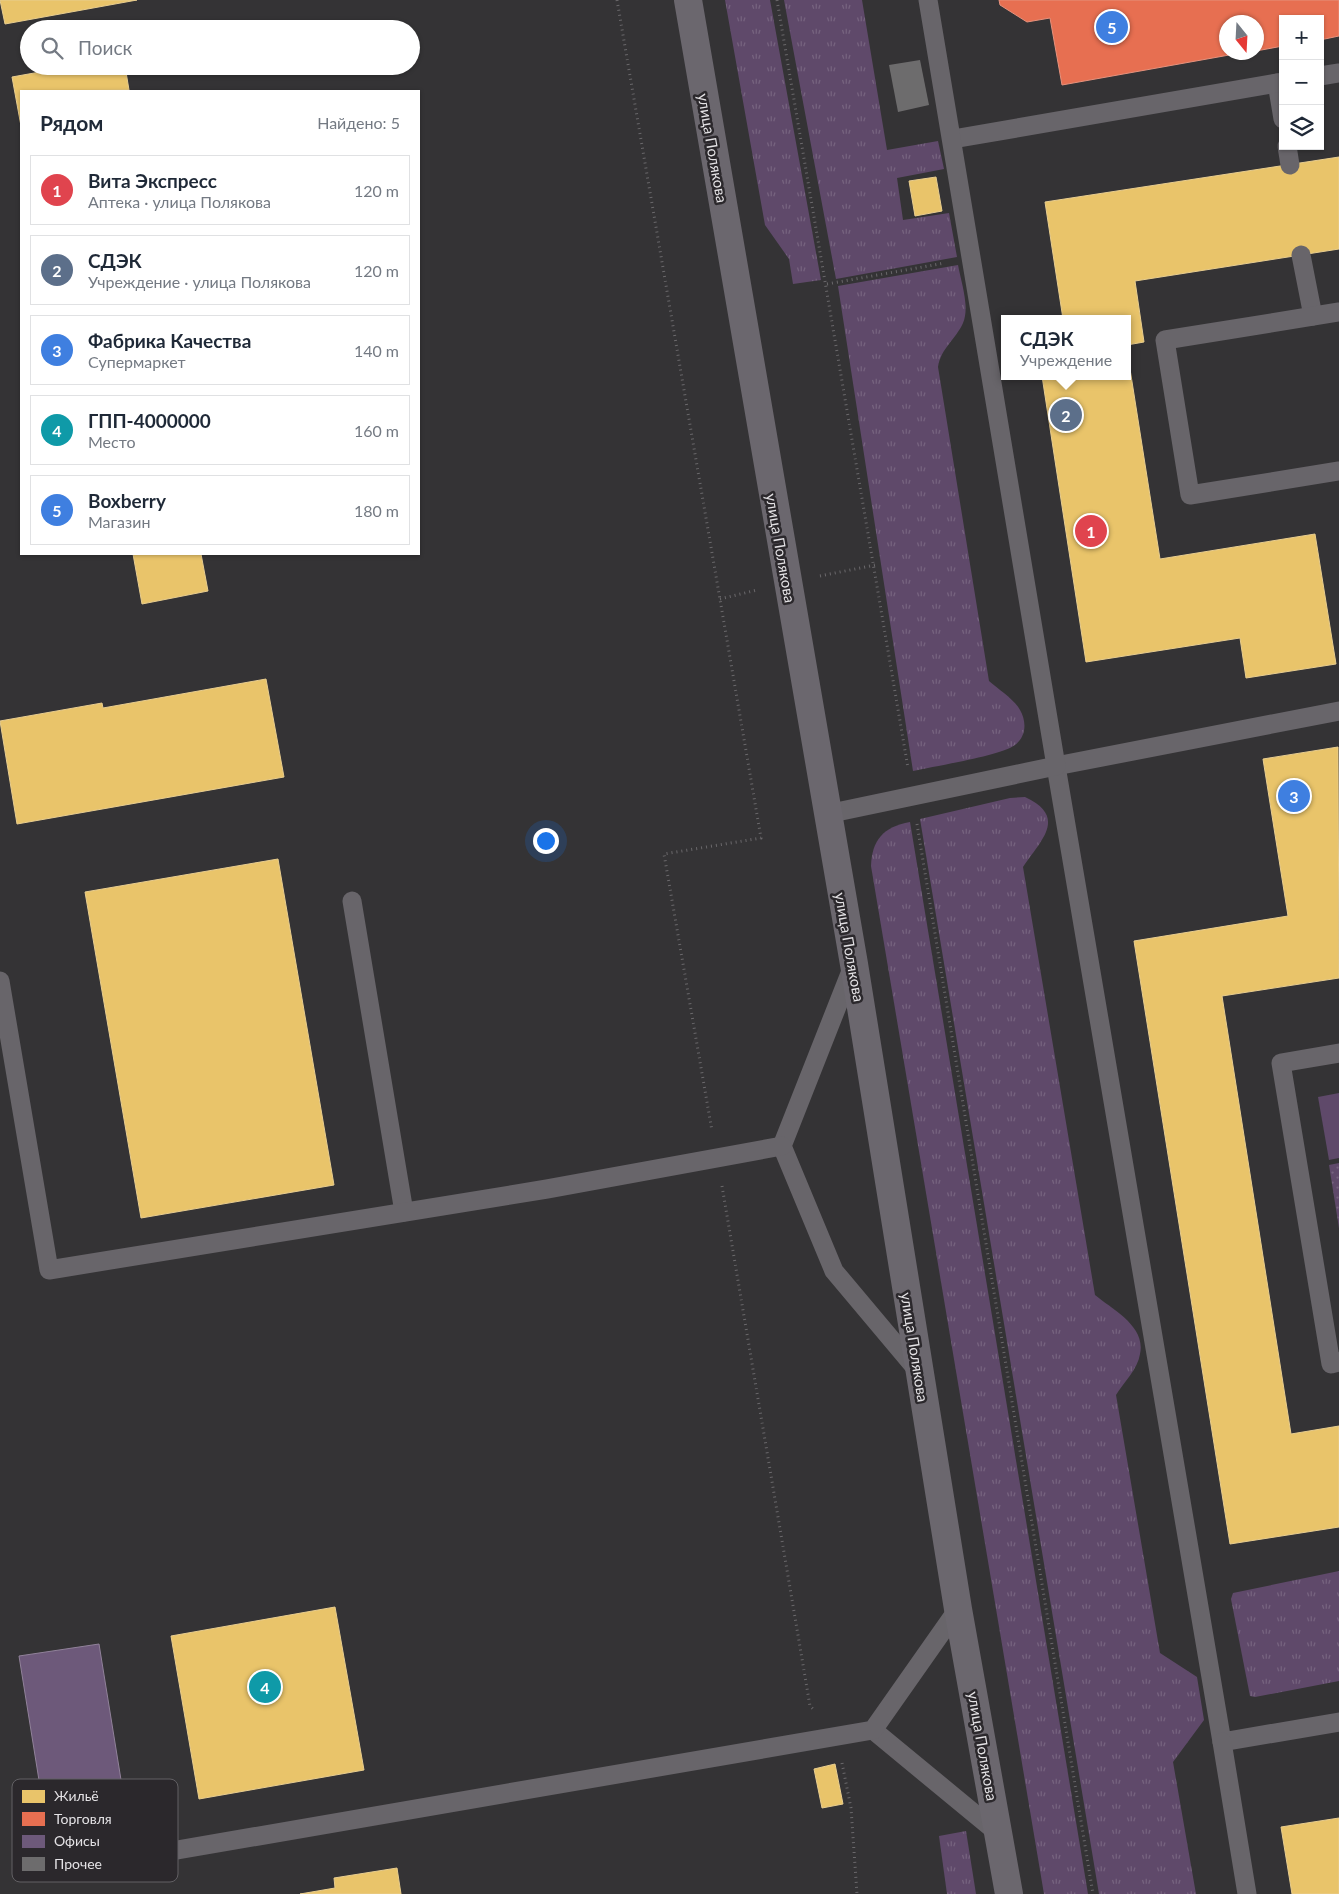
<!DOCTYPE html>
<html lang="ru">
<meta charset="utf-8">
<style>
:root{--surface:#fff;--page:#f2f2f3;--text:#1f2937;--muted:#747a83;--line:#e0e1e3;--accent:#5c6169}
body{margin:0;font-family:Lato,sans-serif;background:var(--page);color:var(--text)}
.controls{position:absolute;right:15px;top:15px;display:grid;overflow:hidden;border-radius:0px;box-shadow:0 1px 4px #0004}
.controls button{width:45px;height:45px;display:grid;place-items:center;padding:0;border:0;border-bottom:1px solid var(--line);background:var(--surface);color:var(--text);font:25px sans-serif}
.compass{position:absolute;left:1219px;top:15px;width:45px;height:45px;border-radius:50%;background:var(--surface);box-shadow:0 1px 4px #0004;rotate:162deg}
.you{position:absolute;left:545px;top:840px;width:18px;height:18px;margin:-12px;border:4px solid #fff;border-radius:50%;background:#1a73e8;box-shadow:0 0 0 8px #1a73e833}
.badge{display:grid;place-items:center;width:32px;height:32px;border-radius:50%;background:var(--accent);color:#fff;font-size:16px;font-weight:700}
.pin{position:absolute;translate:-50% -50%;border:2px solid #fff;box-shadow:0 1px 5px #0006}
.popup{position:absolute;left:1001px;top:315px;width:130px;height:65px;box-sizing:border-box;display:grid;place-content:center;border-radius:0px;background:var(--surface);filter:drop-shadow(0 1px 4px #0005);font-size:16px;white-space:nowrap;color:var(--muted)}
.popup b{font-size:19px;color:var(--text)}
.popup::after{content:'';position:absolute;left:50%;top:100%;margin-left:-10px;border:10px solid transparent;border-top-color:var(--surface)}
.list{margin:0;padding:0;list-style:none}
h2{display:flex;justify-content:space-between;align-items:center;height:65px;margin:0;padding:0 20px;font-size:21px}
h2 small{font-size:16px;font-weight:400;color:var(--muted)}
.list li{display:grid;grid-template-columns:32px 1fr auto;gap:15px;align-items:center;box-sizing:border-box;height:70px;margin:0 10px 10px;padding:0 10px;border:1px solid var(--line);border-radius:0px}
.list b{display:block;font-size:19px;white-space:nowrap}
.list p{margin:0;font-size:16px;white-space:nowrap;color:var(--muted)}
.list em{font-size:16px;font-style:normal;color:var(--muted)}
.icon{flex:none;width:28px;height:28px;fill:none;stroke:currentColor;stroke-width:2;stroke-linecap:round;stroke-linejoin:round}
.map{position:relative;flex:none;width:1339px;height:1894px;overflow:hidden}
.search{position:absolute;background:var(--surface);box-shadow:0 1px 4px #0004;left:20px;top:20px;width:400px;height:55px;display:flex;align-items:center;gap:12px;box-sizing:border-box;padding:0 18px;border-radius:28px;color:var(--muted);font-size:19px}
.panel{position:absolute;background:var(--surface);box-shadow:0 1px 4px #0004;left:20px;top:90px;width:400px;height:465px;border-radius:0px}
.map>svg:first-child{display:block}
.grass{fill:url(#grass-tufts)}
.park{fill:url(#park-dots)}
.pitch{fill:#5f496a}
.homes{fill:#e9c46a;stroke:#e8cd8f}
.shops{fill:#e76f51;stroke:#e6927d}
.offices{fill:#6d597a;stroke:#91829a}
.building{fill:#6d6c6d}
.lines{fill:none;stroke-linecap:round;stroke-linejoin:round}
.path{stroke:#6a686b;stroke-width:3;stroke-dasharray:1 4;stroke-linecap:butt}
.lane{stroke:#68656a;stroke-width:19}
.secondary{stroke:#6b676e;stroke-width:28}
.labels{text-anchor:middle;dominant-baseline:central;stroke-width:5;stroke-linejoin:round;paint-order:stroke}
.street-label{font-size:15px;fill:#e4e2e5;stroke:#2b282c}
.key{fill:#2b282c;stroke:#626064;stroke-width:1}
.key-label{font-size:14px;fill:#e4e2e5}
</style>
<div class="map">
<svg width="1339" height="1894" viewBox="0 0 1339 1894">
<defs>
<pattern id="grass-tufts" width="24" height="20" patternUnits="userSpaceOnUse" patternTransform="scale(1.25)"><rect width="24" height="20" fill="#5f496a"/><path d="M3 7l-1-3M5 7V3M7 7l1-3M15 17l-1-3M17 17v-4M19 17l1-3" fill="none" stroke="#76637f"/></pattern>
<pattern id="park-dots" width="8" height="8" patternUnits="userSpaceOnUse" patternTransform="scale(1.25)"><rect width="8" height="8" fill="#5f496a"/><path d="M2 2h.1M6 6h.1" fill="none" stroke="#76637f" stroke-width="1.8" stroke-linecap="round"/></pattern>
</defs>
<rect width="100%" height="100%" fill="#343335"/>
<g class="grass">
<polygon points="725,0 770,0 821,280 793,284 789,259 765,225"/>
<polygon points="784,0 862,0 887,150 938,141 944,169 897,178 903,220 949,213 957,257 836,279"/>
<path d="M958,265c3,17 12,42 5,58 -7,16 -22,25 -25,44l51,314c10,9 25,18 31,29 7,12 6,27 -5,35 -15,11 -80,21 -102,26l-75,-485z"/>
<path d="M1025,797c43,20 16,43 -2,70l72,428c18,15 51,31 45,59 -2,15 -17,29 -24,41l44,258 37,24 7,43 -31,42 23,132h-97l-179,-1075 90,-21z"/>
<path d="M910,822l178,1072h-44l-173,-1028c1,-26 12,-39 39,-44z"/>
<polygon points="1339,1571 1339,1681 1255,1697 1250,1696 1231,1599 1233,1593"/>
<polygon points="966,1831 976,1894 947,1894 939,1836"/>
</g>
<polygon class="park" points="1339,1163 1339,1228 1329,1165"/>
<polygon class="pitch" points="1339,1093 1339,1158 1329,1160 1318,1097"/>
<g class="homes">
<polygon points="0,0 137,0 5,24"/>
<polygon points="73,66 125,66 129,90 21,91 21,126 12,77"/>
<polygon points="1339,157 1339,249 1135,281 1144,342 1127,345 1127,319 1063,319 1045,202"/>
<polygon points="936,177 942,211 915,216 909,181"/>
<polygon points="1127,350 1160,559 1315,534 1336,664 1246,678 1240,638 1086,662 1042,376 1127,376"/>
<polygon points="133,554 201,554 208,591 142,604"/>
<polygon points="266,679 284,777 17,824 0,721 102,703 103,708"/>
<polygon points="1338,747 1339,978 1222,996 1291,1434 1339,1426 1339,1527 1230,1544 1134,941 1288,916 1263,759"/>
<polygon points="278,859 334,1185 141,1218 85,892"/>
<polygon points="335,1607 364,1770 199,1799 171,1636"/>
<polygon points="835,1764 843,1804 822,1808 814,1769"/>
<polygon points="1339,1818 1339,1894 1292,1894 1281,1827"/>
<polygon points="397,1868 401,1894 300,1894 335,1888 334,1878"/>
</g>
<polygon class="shops" points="999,0 1339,0 1339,36 1320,40 1320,19 1283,19 1283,46 1256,51 1256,22 1226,22 1226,52 1246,52 1062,85 1050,18 1027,22 1000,5"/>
<polygon class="offices" points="99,1644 128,1823 48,1836 19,1656"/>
<polygon class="building" points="920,60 929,105 898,112 889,65"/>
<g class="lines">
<g class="path">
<polyline points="617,0 761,838 664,854 712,1131"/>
<polyline points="777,0 908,768"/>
<polyline points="827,284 945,263"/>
<polyline points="820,576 875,565"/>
<polyline points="720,599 757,590"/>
<polyline points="917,824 1093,1894"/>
<polyline points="722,1186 810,1706 815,1711"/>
<polyline points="842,1763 851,1808 857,1894"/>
</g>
<g class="lane">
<polyline points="1320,76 1339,73"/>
<polyline points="1277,83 1283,119"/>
<polyline points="953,139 1283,82"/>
<polyline points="1287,146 1290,165"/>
<polyline points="1301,255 1313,316"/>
<polyline points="1339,312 1165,340 1190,495 1339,471"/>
<polyline points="1339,711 1056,766 1222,1742 1339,1722"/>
<polyline points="827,814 1056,766 928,0"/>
<polyline points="352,901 404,1212"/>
<polyline points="853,966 782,1146 834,1271 918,1371"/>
<polyline points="0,981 49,1270 547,1189 782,1146"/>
<polyline points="1339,1053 1281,1063 1331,1364 1339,1362"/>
<polyline points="873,1730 999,1834"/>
<polyline points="1222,1742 1247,1894"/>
<polyline points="73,1868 873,1730 958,1609"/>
</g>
<polyline class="secondary" points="688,0 854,964 958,1609 1009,1894"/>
</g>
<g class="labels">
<g class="street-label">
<text transform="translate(713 148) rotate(80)">улица Полякова</text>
<text transform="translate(781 548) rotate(80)">улица Полякова</text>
<text transform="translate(850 947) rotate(80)">улица Полякова</text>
<text transform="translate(915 1347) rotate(81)">улица Полякова</text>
<text transform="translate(983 1746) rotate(80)">улица Полякова</text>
</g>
</g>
<rect x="12" y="1779" width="166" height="103" rx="8" class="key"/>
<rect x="22" y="1790" width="23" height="13" fill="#e9c46a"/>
<rect x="22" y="1812" width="23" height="14" fill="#e76f51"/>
<rect x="22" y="1835" width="23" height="13" fill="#6d597a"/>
<rect x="22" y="1857" width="23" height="14" fill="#6d6c6d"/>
<g class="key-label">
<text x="54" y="1801">Жильё</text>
<text x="54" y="1824">Торговля</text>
<text x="54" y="1846">Офисы</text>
<text x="54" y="1869">Прочее</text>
</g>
</svg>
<div class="controls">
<button>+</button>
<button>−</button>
<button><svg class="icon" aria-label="layers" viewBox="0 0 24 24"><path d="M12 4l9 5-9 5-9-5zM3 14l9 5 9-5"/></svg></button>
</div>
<svg class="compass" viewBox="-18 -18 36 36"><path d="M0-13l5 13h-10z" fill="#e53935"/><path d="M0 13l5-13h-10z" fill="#747a83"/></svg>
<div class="you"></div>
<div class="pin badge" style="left:1091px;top:531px;background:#e0444e">1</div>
<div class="pin badge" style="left:1066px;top:415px;background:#5c6f8a">2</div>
<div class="popup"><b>СДЭК</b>Учреждение</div>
<div class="pin badge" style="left:1294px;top:796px;background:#3f7fe0">3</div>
<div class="pin badge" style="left:265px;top:1687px;background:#0f9aa8">4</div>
<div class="pin badge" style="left:1112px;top:27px;background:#3f7fe0">5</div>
<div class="search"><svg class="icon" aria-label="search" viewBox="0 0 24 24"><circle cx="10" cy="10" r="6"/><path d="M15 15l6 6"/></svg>Поиск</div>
<section class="panel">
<h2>Рядом<small>Найдено: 5</small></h2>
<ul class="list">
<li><span class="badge" style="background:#e0444e">1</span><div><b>Вита Экспресс</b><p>Аптека · улица Полякова</p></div><em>120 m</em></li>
<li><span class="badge" style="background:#5c6f8a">2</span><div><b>СДЭК</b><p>Учреждение · улица Полякова</p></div><em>120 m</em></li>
<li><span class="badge" style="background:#3f7fe0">3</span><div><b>Фабрика Качества</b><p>Супермаркет</p></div><em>140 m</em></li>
<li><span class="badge" style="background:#0f9aa8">4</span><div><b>ГПП-4000000</b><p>Место</p></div><em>160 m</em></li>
<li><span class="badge" style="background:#3f7fe0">5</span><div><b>Boxberry</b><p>Магазин</p></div><em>180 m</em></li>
</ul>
</section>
</div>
